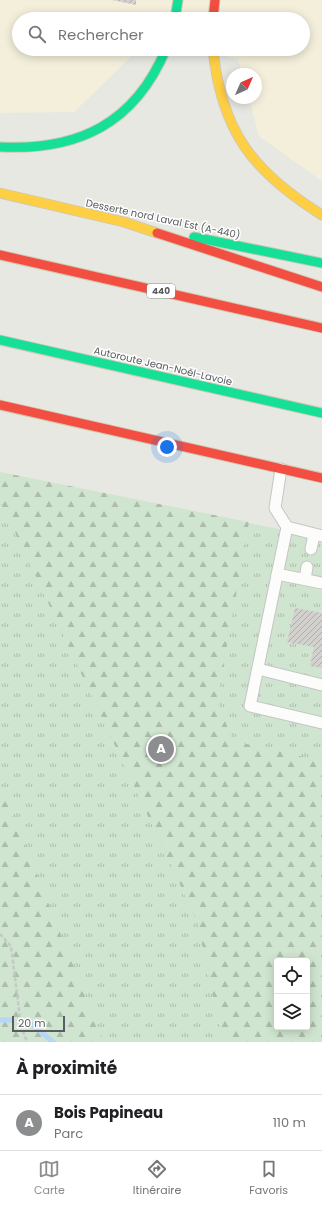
<!DOCTYPE html>
<html lang="fr">
<meta charset="utf-8">
<style>
:root{--surface:#fff;--page:#f2f2f2;--text:#202124;--muted:#757577;--line:#e0e0e0;--accent:#8b8d8e}
body{margin:0;font-family:Poppins,sans-serif;background:var(--page);color:var(--text)}
.controls{position:absolute;right:12px;bottom:12px;display:grid;overflow:hidden;border-radius:4px;box-shadow:0 2px 10px #0003}
.controls button{width:36px;height:36px;display:grid;place-items:center;padding:0;border:0;border-bottom:1px solid var(--line);background:var(--surface);color:var(--text);font:20px sans-serif}
.compass{position:absolute;left:226px;top:68px;width:36px;height:36px;border-radius:50%;background:var(--surface);box-shadow:0 2px 10px #0003;rotate:45deg}
.scale{position:absolute;left:12px;bottom:10px;width:53px;box-sizing:border-box;padding-left:4px;border:2px solid #595c60;border-top:0;font-size:11px;line-height:14px;white-space:nowrap;color:#595c60;-webkit-text-stroke:3px #fff;paint-order:stroke}
.you{position:absolute;left:167px;top:447px;width:14px;height:14px;margin:-10px;border:3px solid #fff;border-radius:50%;background:#1a73e8;box-shadow:0 0 0 6px #1a73e833}
.badge{display:grid;place-items:center;width:26px;height:26px;border-radius:50%;background:var(--accent);color:#fff;font-size:13px;font-weight:700}
.pin{position:absolute;translate:-50% -50%;border:2px solid #fff;box-shadow:0 1px 4px #0006}
.list{margin:0;padding:0;list-style:none}
h2{display:flex;justify-content:space-between;align-items:center;height:52px;margin:0;padding:0 16px;font-size:17px}
h2 small{font-size:13px;font-weight:400;color:var(--muted)}
.list li{display:grid;grid-template-columns:26px 1fr auto;gap:12px;align-items:center;box-sizing:border-box;height:56px;padding:0 16px;border-top:1px solid var(--line)}
.list b{display:block;font-size:15px;white-space:nowrap}
.list p{margin:0;font-size:13px;white-space:nowrap;color:var(--muted)}
.list em{font-size:13px;font-style:normal;color:var(--muted)}
.icon{flex:none;width:22px;height:22px;fill:none;stroke:currentColor;stroke-width:2;stroke-linecap:round;stroke-linejoin:round}
.map{position:relative;flex:none;width:322px;height:1042px;overflow:hidden}
.search{position:absolute;background:var(--surface);box-shadow:0 2px 10px #0003;left:12px;right:12px;top:12px;height:44px;display:flex;align-items:center;gap:10px;box-sizing:border-box;padding:0 14px;border-radius:22px;color:var(--muted);font-size:15px}
.sheet{height:108px;background:var(--surface)}
nav{display:flex;justify-content:space-around;align-items:center;box-sizing:border-box;height:56px;border-top:1px solid var(--line);background:var(--surface);font-size:11px;color:var(--muted)}
nav a{display:grid;justify-items:center;gap:2px}
nav .on{color:var(--accent)}
.map>svg:first-child{display:block}
.commercial{fill:#f3efdb}
.grass{fill:url(#grass-tufts);fill-rule:evenodd}
.forest{fill:url(#forest-firs);fill-rule:evenodd}
.lines{fill:none;stroke-linecap:round;stroke-linejoin:round}
.stream{stroke:#b6d7f3;stroke-width:5.5}
.building{fill:url(#building-hatch)}
.lane-casing{stroke:#c5c5c5;stroke-width:13}
.fast-casing{stroke:#d0c9b2;stroke-width:11}
.slow-casing{stroke:#d0c9b2;stroke-width:11}
.jam-casing{stroke:#d0c9b2;stroke-width:11}
.path{stroke:#c4c9c6;stroke-width:2.5;stroke-dasharray:4 2;stroke-linecap:butt}
.lane{stroke:#fcfcfb;stroke-width:11}
.fast{stroke:#16e098;stroke-width:9}
.slow{stroke:#ffcf43;stroke-width:9}
.jam{stroke:#f24e42;stroke-width:9}
.labels{text-anchor:middle;dominant-baseline:central;stroke-width:3;stroke-linejoin:round;paint-order:stroke}
.shield{fill:#fff;stroke:#8b8d90;stroke-width:1}
.shield-label{font-size:9px;font-weight:bold;fill:#595c60}
.street-label{font-size:10px;fill:#595c60;stroke:#fff}
</style>
<div class="map">
<svg width="322" height="1042" viewBox="0 0 322 1042">
<defs>
<pattern id="grass-tufts" width="24" height="20" patternUnits="userSpaceOnUse"><rect width="24" height="20" fill="#d0e5cf"/><path d="M3 7l-1-3M5 7V3M7 7l1-3M15 17l-1-3M17 17v-4M19 17l1-3" fill="none" stroke="#acbdab"/></pattern>
<pattern id="forest-firs" width="22" height="20" patternUnits="userSpaceOnUse"><rect width="22" height="20" fill="#d0e5cf"/><path d="M5 1l3.5 6h-7zM16 11l3.5 6h-7z" fill="#acbdab"/></pattern>
<pattern id="building-hatch" width="6" height="6" patternUnits="userSpaceOnUse"><rect width="6" height="6" fill="#d2d1ce"/><path d="M-1 1l2-2M0 6l6-6M5 7l2-2" fill="none" stroke="#adadab"/></pattern>
</defs>
<rect width="100%" height="100%" fill="#e8e8e3"/>
<polygon class="commercial" points="0,0 322,0 322,181 259,136 249,98 256,98 256,74 242,74 238,59 197,49 303,49 303,19 19,19 19,49 139,49 74,112 0,113"/>
<path class="grass" d="M0,472l322,66v504h-322zM277,961h30v66h-30z"/>
<g class="forest">
<path d="M0,472l249,50 -32,179 16,40 89,20v281h-92l-9,-7 -24,-114 -197,-421zM277,961h30v66h-30z"/>
<polygon points="0,783 104,1042 0,1042"/>
</g>
<g class="lines">
<g class="stream">
<polyline points="0,1020 11,1020"/>
<polyline points="33,1025 53,1042"/>
</g>
</g>
<g class="building">
<polygon points="112,0 136,0 136,5"/>
<polygon points="295,608 322,613 322,668 310,666 314,647 287,642"/>
</g>
<g class="lines">
<defs>
<g id="lane">
<polyline points="281,469 275,508 287,527 250,706 322,723"/>
<polyline points="287,527 322,536"/>
<polyline points="311,549 314,535"/>
<polyline points="277,574 322,583"/>
<polyline points="305,579 307,567"/>
<polyline points="258,669 322,685"/>
</g>
<g id="fast">
<polyline points="175,19 178,0"/>
<path d="M0,147c79,4 135,-24 166,-98"/>
<polyline points="194,237 322,263"/>
<polyline points="0,340 322,413"/>
</g>
<g id="slow">
<path d="M213,49c8,82 40,123 109,166"/>
<polyline points="0,193 124,222 157,233"/>
</g>
<g id="jam">
<polyline points="213,19 215,0"/>
<polyline points="157,233 322,287"/>
<polyline points="0,255 322,328"/>
<polyline points="0,405 322,478"/>
</g>
</defs>
<use href="#lane" class="lane-casing"/>
<use href="#fast" class="fast-casing"/>
<use href="#slow" class="slow-casing"/>
<use href="#jam" class="jam-casing"/>
<polyline class="path" points="0,934 11,946 21,1026 27,1042"/>
<use href="#lane" class="lane"/>
<use href="#fast" class="fast"/>
<use href="#slow" class="slow"/>
<use href="#jam" class="jam"/>
</g>
<g class="labels">
<rect class="shield" x="147" y="284" width="28" height="14" rx="3"/>
<g class="shield-label">
<text x="161" y="291">440</text>
</g>
<g class="street-label">
<text transform="translate(163 219) rotate(12)">Desserte nord Laval Est (A-440)</text>
<text transform="translate(163 366) rotate(13)">Autoroute Jean-Noël-Lavoie</text>
</g>
</g>
</svg>
<div class="controls">
<button><svg class="icon" aria-label="locate" viewBox="0 0 24 24"><circle cx="12" cy="12" r="6"/><path d="M12 2v4M12 18v4M2 12h4M18 12h4"/></svg></button>
<button><svg class="icon" aria-label="layers" viewBox="0 0 24 24"><path d="M12 4l9 5-9 5-9-5zM3 14l9 5 9-5"/></svg></button>
</div>
<svg class="compass" viewBox="-18 -18 36 36"><path d="M0-13l5 13h-10z" fill="#e53935"/><path d="M0 13l5-13h-10z" fill="#757577"/></svg>
<div class="scale">20 m</div>
<div class="you"></div>
<div class="pin badge" style="left:161px;top:749px">A</div>
<div class="search"><svg class="icon" aria-label="search" viewBox="0 0 24 24"><circle cx="10" cy="10" r="6"/><path d="M15 15l6 6"/></svg>Rechercher</div>
</div>
<section class="sheet">
<h2>À proximité<small></small></h2>
<ul class="list">
<li><span class="badge">A</span><div><b>Bois Papineau</b><p>Parc</p></div><em>110 m</em></li>
</ul>
</section>
<nav>
<a class="on"><svg class="icon" aria-label="map" viewBox="0 0 24 24"><path d="M3 6l6-2 6 2 6-2v14l-6 2-6-2-6 2zM9 4v14M15 6v14"/></svg>Carte</a>
<a><svg class="icon" aria-label="directions" viewBox="0 0 24 24"><path d="M12 3l9 9-9 9-9-9zM9 14v-3h6M13 9l2 2-2 2"/></svg>Itinéraire</a>
<a><svg class="icon" aria-label="saved" viewBox="0 0 24 24"><path d="M7 4h10v16l-5-4-5 4z"/></svg>Favoris</a>
</nav>
